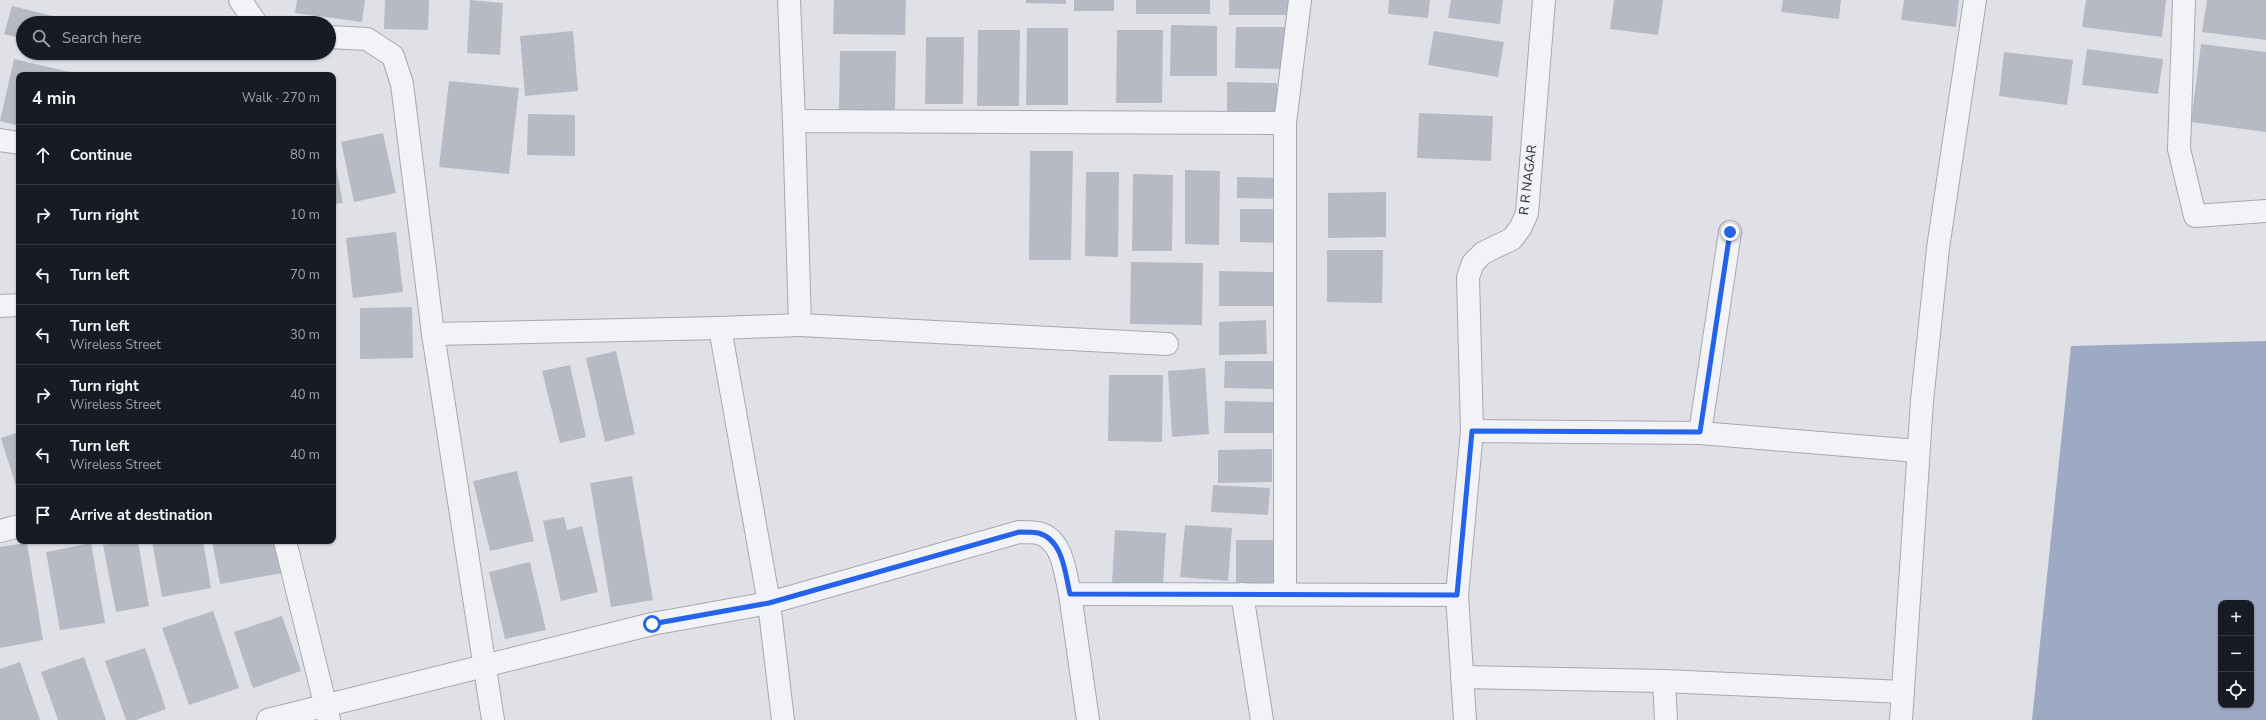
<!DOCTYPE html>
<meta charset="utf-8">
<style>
:root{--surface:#171b24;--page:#242831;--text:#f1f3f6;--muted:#9ea1a6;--line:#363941}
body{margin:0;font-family:"Nunito Sans",sans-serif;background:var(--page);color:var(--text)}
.controls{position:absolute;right:12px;bottom:12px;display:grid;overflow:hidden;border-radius:8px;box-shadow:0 1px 3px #0004}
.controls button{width:36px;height:36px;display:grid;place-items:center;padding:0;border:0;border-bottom:1px solid var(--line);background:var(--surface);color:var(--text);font:20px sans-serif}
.stop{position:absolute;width:12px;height:12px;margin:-9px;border:3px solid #2563eb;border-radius:50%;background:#fff}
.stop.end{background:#2563eb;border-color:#fff;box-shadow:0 1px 4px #0008}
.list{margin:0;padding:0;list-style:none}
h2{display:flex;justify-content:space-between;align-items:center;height:52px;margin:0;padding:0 16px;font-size:17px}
h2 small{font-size:13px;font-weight:400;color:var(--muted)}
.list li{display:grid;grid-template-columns:26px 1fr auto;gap:12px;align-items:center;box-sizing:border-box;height:60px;padding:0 16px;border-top:1px solid var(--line)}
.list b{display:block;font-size:15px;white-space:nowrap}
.list p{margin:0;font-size:13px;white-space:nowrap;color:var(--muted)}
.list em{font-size:13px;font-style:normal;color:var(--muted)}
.icon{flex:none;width:22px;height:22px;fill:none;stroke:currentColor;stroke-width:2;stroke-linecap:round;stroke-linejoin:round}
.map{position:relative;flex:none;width:2266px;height:720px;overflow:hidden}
.search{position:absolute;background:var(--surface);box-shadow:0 1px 3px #0004;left:16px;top:16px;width:320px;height:44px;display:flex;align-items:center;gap:10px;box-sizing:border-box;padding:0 14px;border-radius:22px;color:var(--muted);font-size:15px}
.panel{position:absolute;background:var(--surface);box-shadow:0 1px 3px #0004;left:16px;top:72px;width:320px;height:472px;border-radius:8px}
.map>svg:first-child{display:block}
.water{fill:#9eaac4;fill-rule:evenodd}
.building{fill:#b7bac4}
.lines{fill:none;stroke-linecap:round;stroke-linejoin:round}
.minor-casing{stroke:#a6a8b1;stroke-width:24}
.minor{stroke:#f2f3f6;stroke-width:22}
.route{stroke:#2563eb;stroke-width:5}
.labels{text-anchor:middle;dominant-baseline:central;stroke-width:3;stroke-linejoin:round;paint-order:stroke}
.street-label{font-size:13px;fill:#2a2e3d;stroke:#eff0f5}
</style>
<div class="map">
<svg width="2266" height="720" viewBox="0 0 2266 720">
<rect width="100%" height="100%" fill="#e0e1e7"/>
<path class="water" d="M2266,341v379h-234l39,-374zM2221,603h30v102h-30z"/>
<g class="building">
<polygon points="297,0 365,0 362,22 295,13"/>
<polygon points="385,0 429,0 428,30 384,29"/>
<polygon points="470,0 503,3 500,55 467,53"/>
<polygon points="834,0 906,0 905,35 833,34"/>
<polygon points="1026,0 1066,0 1066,4 1026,3"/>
<rect x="1074" y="0" width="40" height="11"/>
<rect x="1136" y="0" width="74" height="14"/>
<rect x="1229" y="0" width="61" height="15"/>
<polygon points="1389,0 1430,0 1428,18 1388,14"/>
<polygon points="1451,0 1503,0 1500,24 1448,18"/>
<polygon points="1614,0 1663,0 1658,35 1610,29"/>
<polygon points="1783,0 1841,0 1839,19 1781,12"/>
<polygon points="1904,0 1959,0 1956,27 1901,20"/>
<polygon points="2086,0 2166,0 2162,37 2082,27"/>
<polygon points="2207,0 2266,0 2266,40 2202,32"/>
<polygon points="12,6 77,22 77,23 23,23 23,39 4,34"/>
<polygon points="1171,25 1217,26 1217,76 1170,76"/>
<polygon points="1236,27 1285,27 1285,69 1235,68"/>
<polygon points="1027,28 1068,28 1068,105 1026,105"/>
<polygon points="978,30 1020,30 1019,106 977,106"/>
<polygon points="1117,30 1163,30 1162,103 1116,103"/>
<polygon points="573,31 578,91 525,96 520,36"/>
<polygon points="1434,31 1504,42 1498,77 1428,65"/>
<polygon points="926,37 964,37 963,104 925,104"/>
<polygon points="2201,44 2266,52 2266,132 2191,122"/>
<polygon points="2087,49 2163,59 2158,94 2082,85"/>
<polygon points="840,51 896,51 895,110 839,110"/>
<polygon points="2004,52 2073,60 2067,105 1999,96"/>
<polygon points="14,59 74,73 73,75 19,75 19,126 0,121"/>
<polygon points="449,81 519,88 509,174 439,167"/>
<polygon points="1227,82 1277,83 1277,119 1227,119"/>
<polygon points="1419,113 1493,116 1491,161 1417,158"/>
<polygon points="528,114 575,115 575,156 527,155"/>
<polygon points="383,133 396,193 354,202 341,142"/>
<polygon points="1030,151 1073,151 1071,260 1029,260"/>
<polygon points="333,152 343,203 333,204"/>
<polygon points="1185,170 1220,171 1219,245 1185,244"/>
<polygon points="1086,172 1119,172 1118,257 1085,256"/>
<polygon points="1133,174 1173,175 1172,251 1132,251"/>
<polygon points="1237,177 1280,178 1279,199 1237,198"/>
<polygon points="1386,192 1386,237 1328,238 1328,193"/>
<polygon points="1240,209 1280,209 1279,243 1240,242"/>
<polygon points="396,232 403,292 353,298 346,238"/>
<polygon points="1327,250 1383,250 1382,303 1327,302"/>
<polygon points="1131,262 1203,263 1202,325 1130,324"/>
<polygon points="1219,271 1275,272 1274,306 1219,306"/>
<polygon points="412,307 413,358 360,359 360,308"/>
<polygon points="1266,320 1267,354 1219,355 1219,322"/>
<polygon points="616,351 635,434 605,442 586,358"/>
<polygon points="1225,361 1274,361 1273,389 1224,388"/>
<polygon points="570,365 586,437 560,443 542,371"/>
<polygon points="1205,368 1209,434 1172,437 1168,371"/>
<polygon points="1109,375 1163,375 1162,442 1108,441"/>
<polygon points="1225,401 1275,402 1274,433 1224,433"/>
<polygon points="19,432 19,496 1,438"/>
<polygon points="1272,449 1272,482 1218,483 1218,450"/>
<polygon points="517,471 534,541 490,551 473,481"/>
<polygon points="632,476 653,600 611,607 590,483"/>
<polygon points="1213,485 1270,488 1268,515 1211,512"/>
<polygon points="564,517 567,530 582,526 598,592 561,601 543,521"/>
<polygon points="1185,525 1232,528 1228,581 1180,577"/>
<polygon points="1115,530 1166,533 1163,585 1112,583"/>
<polygon points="1236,540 1276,540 1275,584 1236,583"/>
<polygon points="129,541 138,541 149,606 116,612 103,545"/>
<polygon points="152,541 203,541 211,588 162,597"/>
<polygon points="212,541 277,541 283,573 220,584"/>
<polygon points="27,543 43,640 0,648 0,547"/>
<polygon points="91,543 105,623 60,630 46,552"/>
<polygon points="530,562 546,630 505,639 489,572"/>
<polygon points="213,611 239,688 189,705 162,628"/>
<polygon points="282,616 301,671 253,688 234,632"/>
<polygon points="145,648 166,709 136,720 126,720 105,661"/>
<polygon points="84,657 106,720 58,720 41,672"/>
<polygon points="20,662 40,720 0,720 0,669"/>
</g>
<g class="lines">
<defs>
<g id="minor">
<polyline points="240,0 256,23"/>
<polyline points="789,0 794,121"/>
<polyline points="2184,0 2179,149 2195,216 2266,211"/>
<polyline points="329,37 367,39 393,56 402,84 433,334 493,720"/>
<polyline points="1285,123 1300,0"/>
<polyline points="0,140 19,143"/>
<polyline points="0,306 19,305"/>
<polyline points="800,325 1167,344"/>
<polyline points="433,334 720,328"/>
<polyline points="1472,431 1468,277 1473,263 1483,253 1512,239 1521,227 1527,213 1544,0"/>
<polyline points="1700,433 1918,451"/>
<polyline points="0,531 19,526"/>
<polyline points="285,541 329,720"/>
<polyline points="1070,594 1088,720"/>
<polyline points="1242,594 1262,720"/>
<polyline points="1462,677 1664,681 1903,692"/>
<polyline points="1664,681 1666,720"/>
<path d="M268,720l384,-96 117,-21 250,-71c6,0 13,0 19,1 25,6 27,40 32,61l387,1"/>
<polyline points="783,720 769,603 720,328 800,325 794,121 1285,123 1285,594"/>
<polyline points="1465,720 1457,595 1472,431 1700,433 1730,232"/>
<polyline points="1901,720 1922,401 1938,248 1975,0"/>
</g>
</defs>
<use href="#minor" class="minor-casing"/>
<use href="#minor" class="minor"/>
</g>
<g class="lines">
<path class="route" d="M652,624l117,-21 250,-71c6,0 13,0 19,1 25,6 27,40 32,61l387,1 15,-164 228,1 30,-200"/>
</g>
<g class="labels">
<g class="street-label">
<text transform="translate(1528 180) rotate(-83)">R R NAGAR</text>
</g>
</g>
</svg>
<div class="controls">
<button>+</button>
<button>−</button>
<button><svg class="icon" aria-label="locate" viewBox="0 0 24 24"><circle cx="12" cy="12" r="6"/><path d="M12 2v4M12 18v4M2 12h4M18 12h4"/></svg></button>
</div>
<div class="stop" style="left:652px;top:624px"></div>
<div class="stop end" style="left:1730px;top:232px"></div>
<div class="search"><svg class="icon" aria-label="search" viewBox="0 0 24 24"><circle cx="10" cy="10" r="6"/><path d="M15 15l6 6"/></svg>Search here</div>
<section class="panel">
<h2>4 min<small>Walk · 270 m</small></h2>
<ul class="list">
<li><svg class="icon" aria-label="ahead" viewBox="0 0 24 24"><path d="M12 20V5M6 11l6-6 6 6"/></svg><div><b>Continue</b></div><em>80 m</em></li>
<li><svg class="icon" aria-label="right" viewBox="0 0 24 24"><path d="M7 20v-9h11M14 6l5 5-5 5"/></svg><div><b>Turn right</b></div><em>10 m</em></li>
<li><svg class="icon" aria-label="left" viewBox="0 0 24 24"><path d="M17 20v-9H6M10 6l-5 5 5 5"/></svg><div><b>Turn left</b></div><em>70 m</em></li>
<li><svg class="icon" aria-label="left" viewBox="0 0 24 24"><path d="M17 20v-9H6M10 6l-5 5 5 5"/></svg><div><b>Turn left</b><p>Wireless Street</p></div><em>30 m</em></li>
<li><svg class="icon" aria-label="right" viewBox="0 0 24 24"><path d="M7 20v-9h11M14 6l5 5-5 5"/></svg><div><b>Turn right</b><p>Wireless Street</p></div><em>40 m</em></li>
<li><svg class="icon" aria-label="left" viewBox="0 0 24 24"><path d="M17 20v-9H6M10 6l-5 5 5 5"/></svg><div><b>Turn left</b><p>Wireless Street</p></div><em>40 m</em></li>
<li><svg class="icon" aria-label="arrive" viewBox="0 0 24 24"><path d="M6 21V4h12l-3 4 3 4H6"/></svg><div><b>Arrive at destination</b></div></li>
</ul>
</section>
</div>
